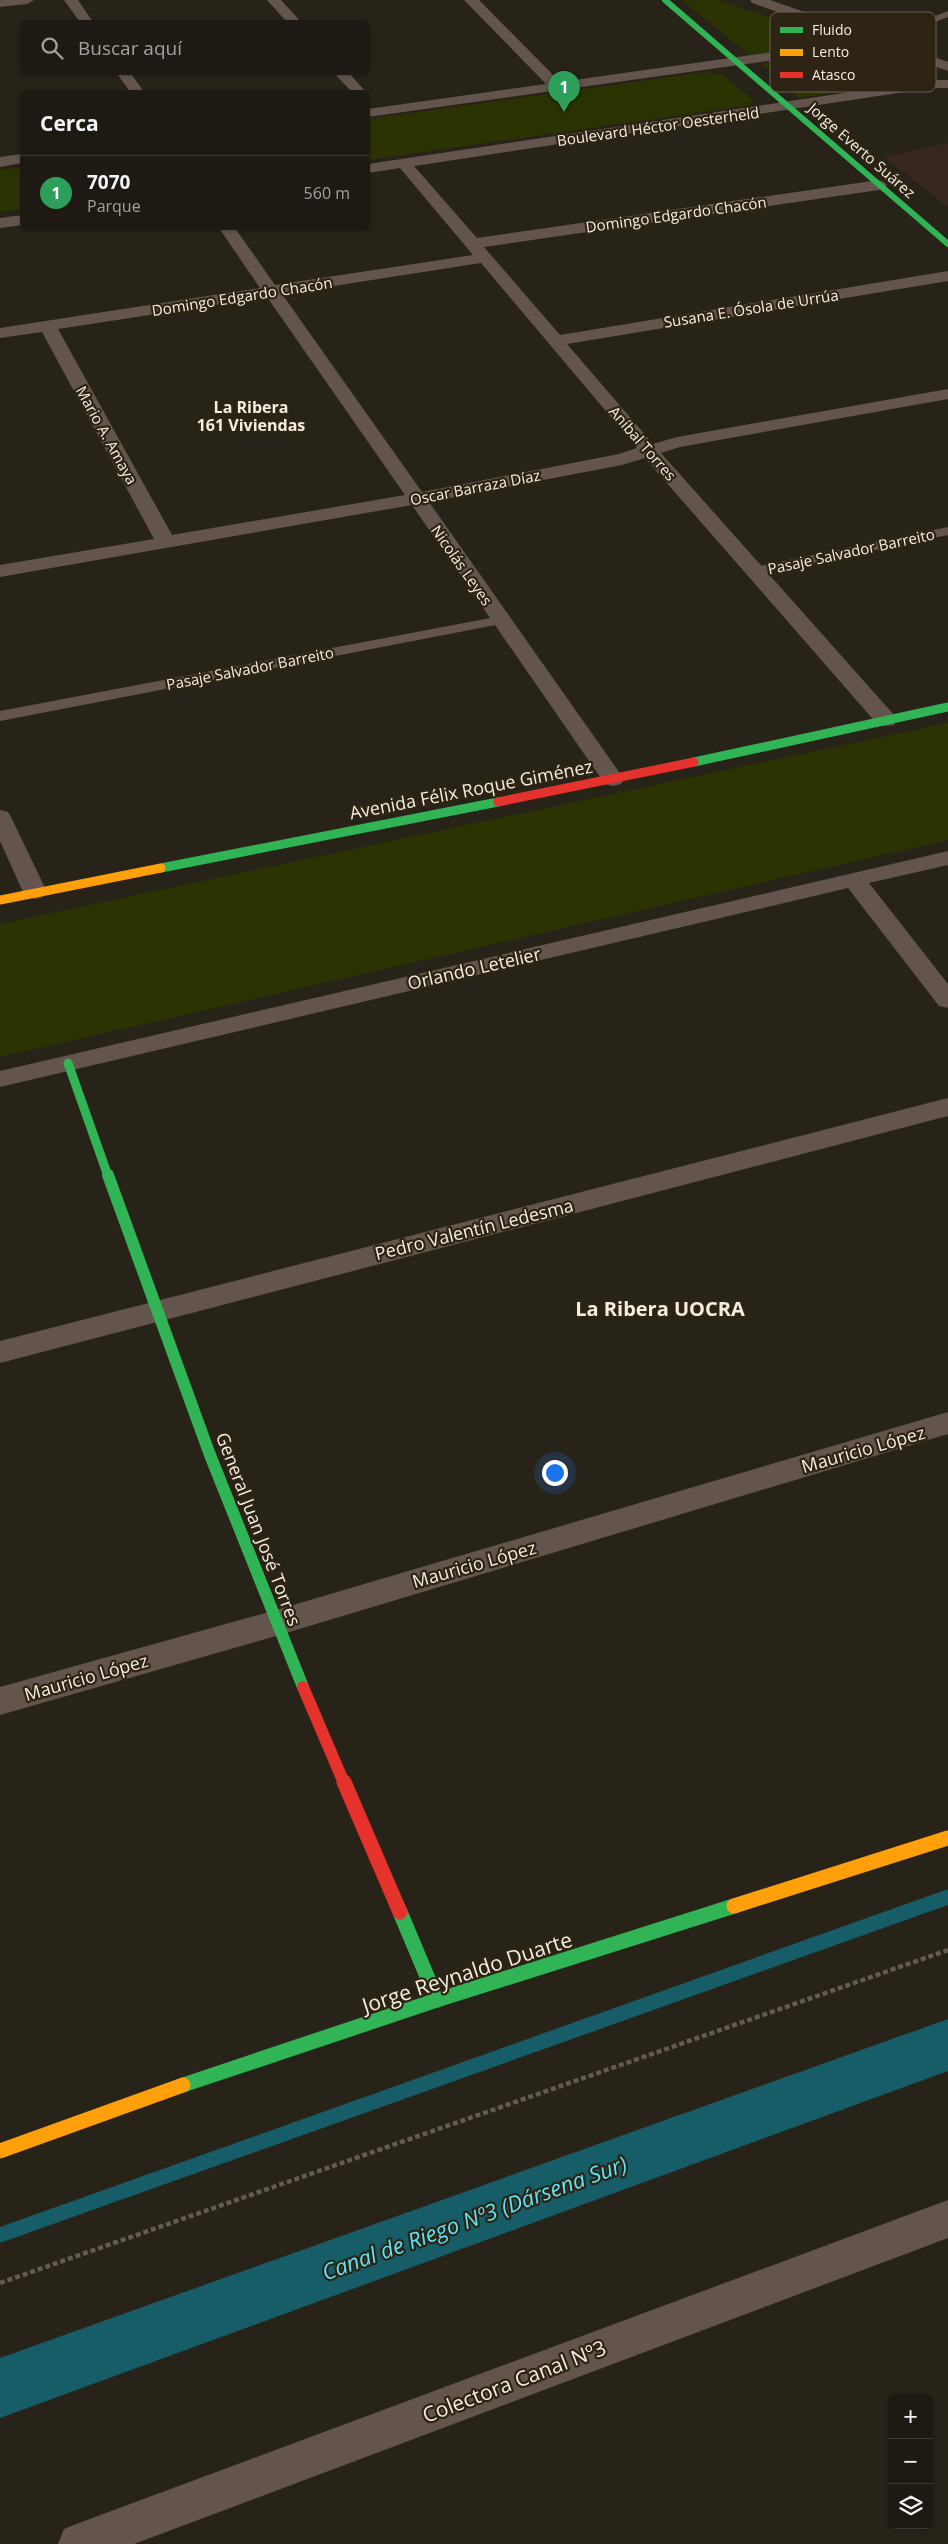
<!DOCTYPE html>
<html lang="es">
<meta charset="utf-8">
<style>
:root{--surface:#1e1a13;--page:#26231c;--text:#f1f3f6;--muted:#a1a1a0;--line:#3c3833;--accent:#ada69c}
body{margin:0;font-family:"Open Sans",sans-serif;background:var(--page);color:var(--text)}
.controls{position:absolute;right:15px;bottom:15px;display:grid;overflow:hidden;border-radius:8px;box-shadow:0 1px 4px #0004}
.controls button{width:45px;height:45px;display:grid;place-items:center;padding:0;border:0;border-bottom:1px solid var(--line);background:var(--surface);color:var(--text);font:25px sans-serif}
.you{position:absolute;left:554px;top:1472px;width:18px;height:18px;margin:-12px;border:4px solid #fff;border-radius:50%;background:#1a73e8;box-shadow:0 0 0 8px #1a73e833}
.badge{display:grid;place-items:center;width:32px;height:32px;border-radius:50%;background:var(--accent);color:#fff;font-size:16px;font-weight:700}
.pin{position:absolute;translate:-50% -41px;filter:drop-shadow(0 1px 2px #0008)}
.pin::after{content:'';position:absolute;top:26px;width:18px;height:15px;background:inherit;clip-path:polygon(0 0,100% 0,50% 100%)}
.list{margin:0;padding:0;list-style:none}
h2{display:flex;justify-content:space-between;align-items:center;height:65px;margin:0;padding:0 20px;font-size:21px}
h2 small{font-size:16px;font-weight:400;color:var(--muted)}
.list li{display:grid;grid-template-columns:32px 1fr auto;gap:15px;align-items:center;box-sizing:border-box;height:75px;padding:0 20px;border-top:1px solid var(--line)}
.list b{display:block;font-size:19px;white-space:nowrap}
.list p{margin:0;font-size:16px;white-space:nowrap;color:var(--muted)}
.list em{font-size:16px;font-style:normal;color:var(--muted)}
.icon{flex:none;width:28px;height:28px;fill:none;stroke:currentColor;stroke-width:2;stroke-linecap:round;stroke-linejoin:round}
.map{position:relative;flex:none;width:948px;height:2544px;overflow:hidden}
.search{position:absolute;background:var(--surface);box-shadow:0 1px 4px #0004;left:20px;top:20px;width:350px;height:55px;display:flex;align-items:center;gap:12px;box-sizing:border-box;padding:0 18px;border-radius:8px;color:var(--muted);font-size:19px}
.panel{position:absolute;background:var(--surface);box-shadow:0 1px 4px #0004;left:20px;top:90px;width:350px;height:140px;border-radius:8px}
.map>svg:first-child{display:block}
.education{fill:#38271f}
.green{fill:#2c3303}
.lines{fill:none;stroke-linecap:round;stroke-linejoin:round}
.stream{stroke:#175d67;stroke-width:15}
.canal{fill:#175d67;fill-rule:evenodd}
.path{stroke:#655b54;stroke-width:4.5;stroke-dasharray:5 3;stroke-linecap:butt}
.lane{fill:#63554d;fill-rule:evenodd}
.street{fill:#63554d;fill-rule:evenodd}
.fast-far3{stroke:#30b455;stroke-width:6}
.fast-far2{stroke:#30b455;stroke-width:9}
.fast-far1{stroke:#30b455;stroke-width:12}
.fast{stroke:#30b455;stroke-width:15}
.slow-far1{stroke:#ff9f0a;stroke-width:9}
.slow{stroke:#ff9f0a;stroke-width:15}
.jam-far2{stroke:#e5322d;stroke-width:9}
.jam-far1{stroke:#e5322d;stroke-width:12}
.jam{stroke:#e5322d;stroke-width:15}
.labels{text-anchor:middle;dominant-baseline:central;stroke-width:4.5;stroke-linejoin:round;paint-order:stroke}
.far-street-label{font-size:15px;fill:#f4ede2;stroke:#2e2413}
.far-quarter-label{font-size:16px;font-weight:bold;fill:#f4ede2;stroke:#2e2413}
.street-label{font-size:18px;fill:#f4ede2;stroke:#2e2413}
.quarter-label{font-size:20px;font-weight:bold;fill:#f4ede2;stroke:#2e2413}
.near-street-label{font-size:21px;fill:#f4ede2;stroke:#2e2413}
.near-water-label{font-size:22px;font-style:italic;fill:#5be5fc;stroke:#2e2413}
.key{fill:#2e2413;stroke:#696051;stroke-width:1}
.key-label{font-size:14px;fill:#f4ede2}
</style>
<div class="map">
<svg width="948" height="2544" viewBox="0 0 948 2544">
<rect width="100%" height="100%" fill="#282319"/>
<polygon class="education" points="948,143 948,207 884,157"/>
<g class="green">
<polygon points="682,0 720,0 838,43 749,55"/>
<polygon points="857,50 932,78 799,98 762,64"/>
<polygon points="706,72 723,75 754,101 751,105 368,160 368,119"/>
<polygon points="22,167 22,209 0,212 0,170"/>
<polygon points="948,723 948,840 0,1057 0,924"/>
</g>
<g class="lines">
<polyline class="stream" points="0,2235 948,1897"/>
<polygon class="canal" points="948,2019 948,2071 0,2418 0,2358"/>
<polyline class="path" points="0,2283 948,1950"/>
<g class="lane">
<polygon points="948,11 948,17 877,44 868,42"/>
<polygon points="948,527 948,535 755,575 748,571 755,567"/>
<polygon points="501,616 506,617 508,620 506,623 0,721 0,711"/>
</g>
<g class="street">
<polygon points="0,0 34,0 27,4 0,7"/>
<polygon points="64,0 78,0 93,22 80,22"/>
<polygon points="267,0 281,0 301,22 287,22"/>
<polygon points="464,0 479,0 560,82 858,40 752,3 750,0 770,0 948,62 948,71 874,46 368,117 368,109 546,84"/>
<polygon points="116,72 130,72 144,92 130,92"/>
<polygon points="333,72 348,72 366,92 352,92"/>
<path d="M931,80h17v8h-17l-517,78 63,72 402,-58 5,2 3,3 -3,3 -5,2 -395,57 76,88 388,-64v10l-381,63 86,100 24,-7 271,-48v10l-268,48 -19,6 233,262 3,5 -3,5 -8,1 -8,-1 -233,-267 -23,7 -193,37 195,277 -3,5 -8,2 -8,-2 -193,-279 -412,72v-12l154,-26 -112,-207 -42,6v-10l260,-40 -41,-60h16l40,57 198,-30 -73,-87 -32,5v-9zM481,263l156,185 -18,6 -197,38 -140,-198zM267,297l138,198 -233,40 -114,-206z"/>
<polygon points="22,154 22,163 0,167 0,157"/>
<polygon points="22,215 22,225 0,228 0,218"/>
<polygon points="0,810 8,812 11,817 47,892 43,897 35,899 27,897 23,892 0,841"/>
<polygon points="948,851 948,865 869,883 948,984 948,1008 939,1006 848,888 0,1087 0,1071"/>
<polygon points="948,1098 948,1116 0,1363 0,1341"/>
<polygon points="948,1412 948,1434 276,1636 0,1715 0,1687 276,1610"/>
<polygon points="948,2200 948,2238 134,2544 58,2544 64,2529 79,2523"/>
</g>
<polyline class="fast-far3" points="665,0 948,244"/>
<g class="fast-far2">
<polyline points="694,762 948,707"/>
<polyline points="161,868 498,802"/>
<polyline points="68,1063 108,1176"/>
</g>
<polyline class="fast-far1" points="108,1175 210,1455 303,1687"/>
<g class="fast">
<polyline points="400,1912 437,2000"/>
<polyline points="183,2085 437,2000 734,1906"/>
</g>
<polyline class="slow-far1" points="0,900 161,868"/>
<g class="slow">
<polyline points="734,1906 948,1838"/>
<polyline points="0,2151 183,2085"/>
</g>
<polyline class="jam-far2" points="498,802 694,762"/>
<polyline class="jam-far1" points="303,1687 344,1783"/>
<polyline class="jam" points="344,1782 400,1912"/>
</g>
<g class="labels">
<g class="far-street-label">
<text transform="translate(658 126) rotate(-8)">Boulevard Héctor Oesterheld</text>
<text transform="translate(862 150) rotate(41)">Jorge Everto Suárez</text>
<text transform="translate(676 214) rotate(-8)">Domingo Edgardo Chacón</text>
<text transform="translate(242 296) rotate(-9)">Domingo Edgardo Chacón</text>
<text transform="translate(751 308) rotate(-9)">Susana E. Ósola de Urrúa</text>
<text transform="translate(107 435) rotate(61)">Mario A. Amaya</text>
<text transform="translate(643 443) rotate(49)">Aníbal Torres</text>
<text transform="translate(475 487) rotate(-11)">Oscar Barraza Díaz</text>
<text transform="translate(851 551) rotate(-12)">Pasaje Salvador Barreito</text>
<text transform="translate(462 565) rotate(55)">Nicolás Leyes</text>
<text transform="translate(250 668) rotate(-11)">Pasaje Salvador Barreito</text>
</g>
<g class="far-quarter-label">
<text x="251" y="407">La Ribera<tspan x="251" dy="18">161 Viviendas</tspan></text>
</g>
<g class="street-label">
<text transform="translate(471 789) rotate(-11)">Avenida Félix Roque Giménez</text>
<text transform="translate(474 968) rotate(-13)">Orlando Letelier</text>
<text transform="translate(474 1229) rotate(-14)">Pedro Valentín Ledesma</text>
<text transform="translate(863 1449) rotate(-16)">Mauricio López</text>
<text transform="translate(259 1529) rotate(69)">General Juan José Torres</text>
<text transform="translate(474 1564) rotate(-16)">Mauricio López</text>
<text transform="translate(86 1677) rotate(-16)">Mauricio López</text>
</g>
<g class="quarter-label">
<text x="660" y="1308">La Ribera UOCRA</text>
</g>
<g class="near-street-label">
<text transform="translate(467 1972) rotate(-18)">Jorge Reynaldo Duarte</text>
<text transform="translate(514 2381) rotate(-21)">Colectora Canal Nº3</text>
</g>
<g class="near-water-label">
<text transform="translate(474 2217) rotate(-20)">Canal de Riego Nº3 (Dársena Sur)</text>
</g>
</g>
<rect x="770" y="12" width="166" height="80" rx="8" class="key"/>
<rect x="780" y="27" width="23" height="6" fill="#30b455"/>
<rect x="780" y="49" width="23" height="7" fill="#ff9f0a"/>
<rect x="780" y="72" width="23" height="6" fill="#e5322d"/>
<g class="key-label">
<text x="812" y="35">Fluido</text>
<text x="812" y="57">Lento</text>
<text x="812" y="80">Atasco</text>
</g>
</svg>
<div class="controls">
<button>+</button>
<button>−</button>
<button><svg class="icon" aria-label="layers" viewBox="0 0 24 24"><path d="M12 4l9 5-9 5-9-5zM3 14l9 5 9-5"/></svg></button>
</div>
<div class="you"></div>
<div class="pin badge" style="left:564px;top:112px;background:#2e9e5b">1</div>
<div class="search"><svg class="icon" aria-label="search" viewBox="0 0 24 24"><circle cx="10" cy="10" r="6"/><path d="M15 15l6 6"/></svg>Buscar aquí</div>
<section class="panel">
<h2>Cerca<small></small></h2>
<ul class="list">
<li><span class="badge" style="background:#2e9e5b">1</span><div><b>7070</b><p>Parque</p></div><em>560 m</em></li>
</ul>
</section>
</div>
